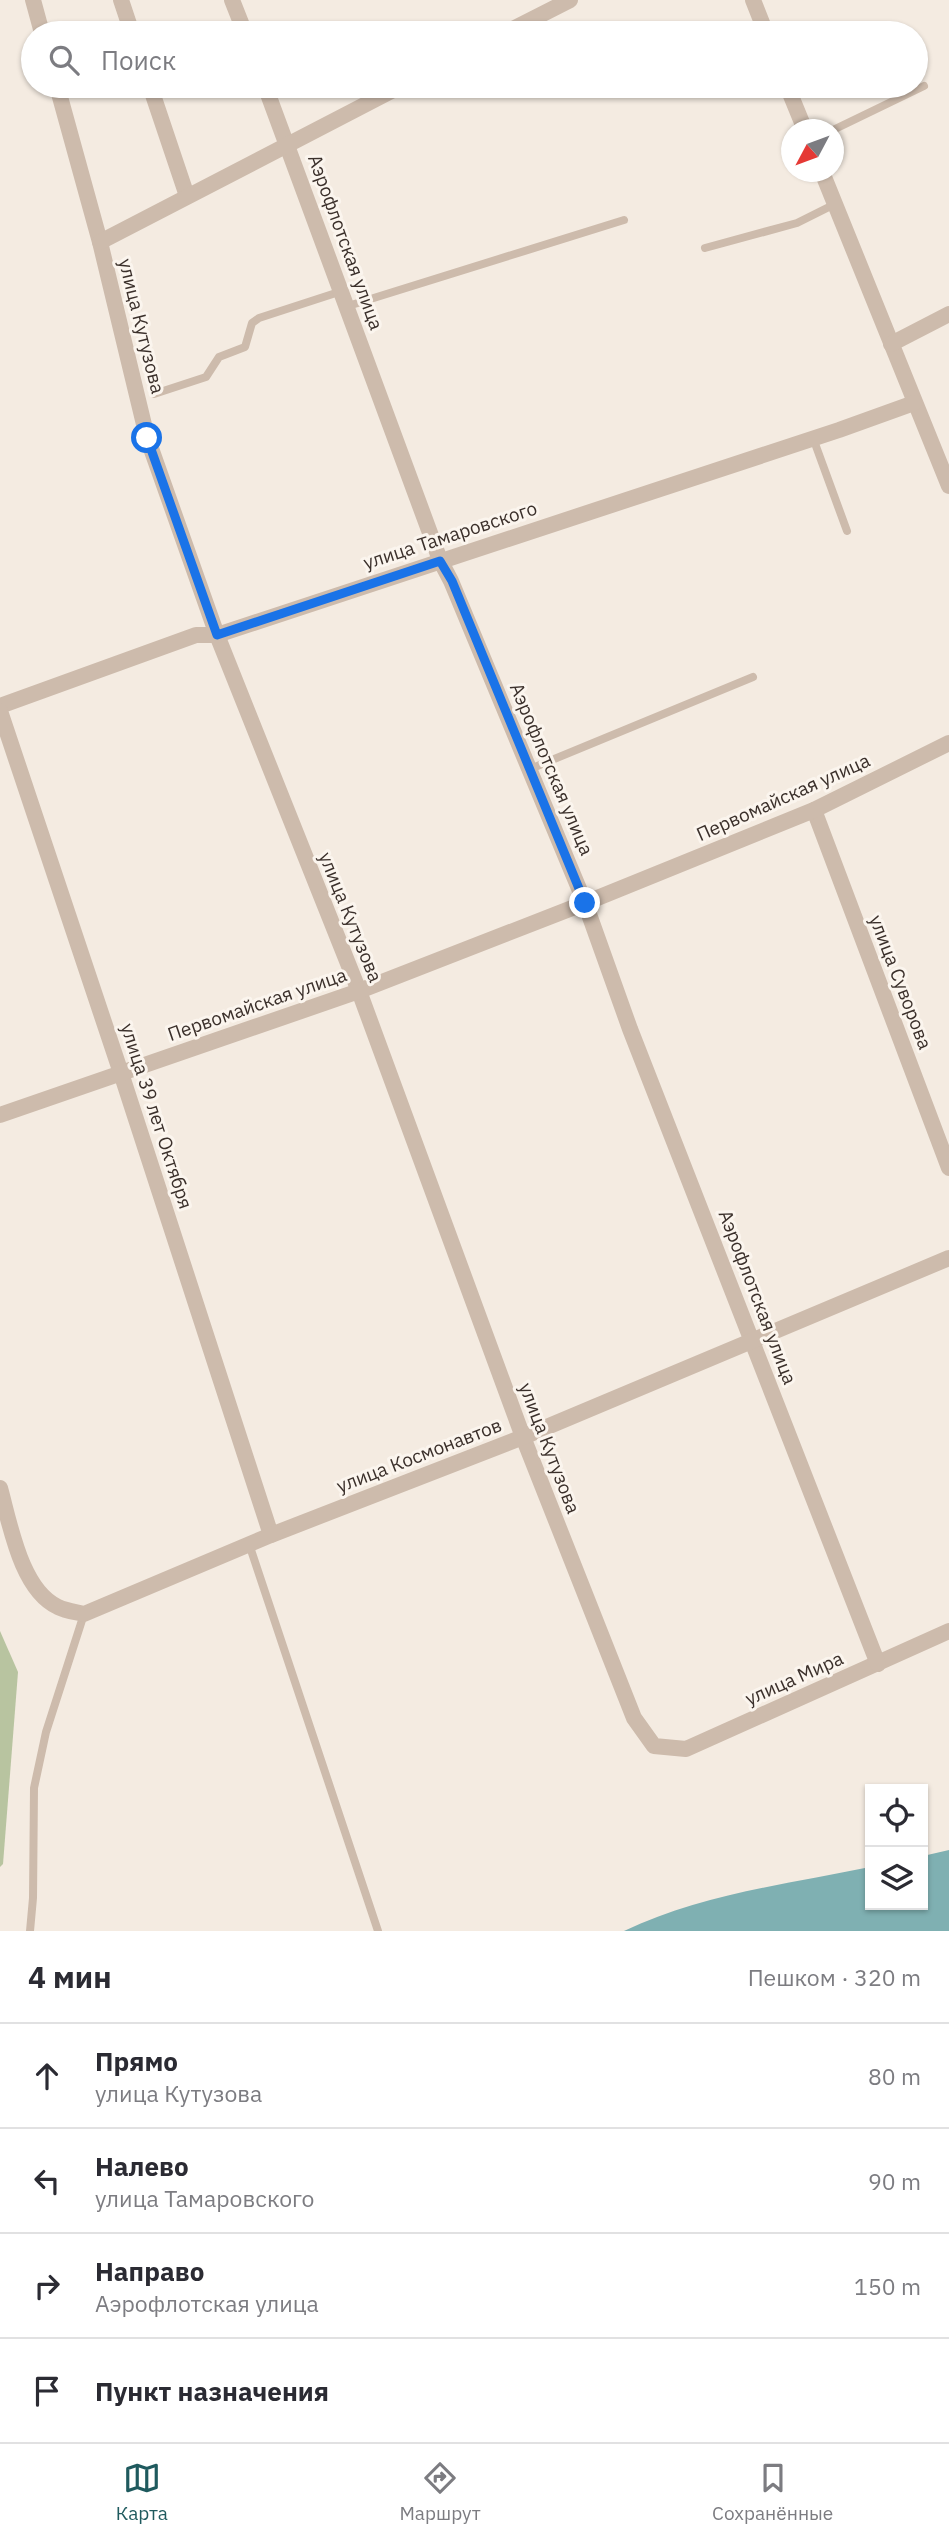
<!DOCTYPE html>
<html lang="ru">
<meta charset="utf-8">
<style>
:root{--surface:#fff;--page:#f7f7f7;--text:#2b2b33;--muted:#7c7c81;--line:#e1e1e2;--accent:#1f5a5e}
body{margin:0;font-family:"IBM Plex Sans",sans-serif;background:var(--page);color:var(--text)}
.controls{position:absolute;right:21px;bottom:21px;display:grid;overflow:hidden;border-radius:0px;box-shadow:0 2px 5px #0004}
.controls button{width:63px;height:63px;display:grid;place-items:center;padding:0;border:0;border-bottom:2px solid var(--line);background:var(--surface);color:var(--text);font:35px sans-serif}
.compass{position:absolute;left:781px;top:119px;width:63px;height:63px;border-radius:50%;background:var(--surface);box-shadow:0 2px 5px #0004;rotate:229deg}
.stop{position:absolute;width:21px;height:21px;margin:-16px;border:5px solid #1a73e8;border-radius:50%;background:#fff}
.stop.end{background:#1a73e8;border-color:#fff;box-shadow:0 2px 7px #0008}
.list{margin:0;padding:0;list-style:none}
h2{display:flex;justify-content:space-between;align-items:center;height:91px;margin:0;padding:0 28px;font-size:30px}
h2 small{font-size:23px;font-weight:400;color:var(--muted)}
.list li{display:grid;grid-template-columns:46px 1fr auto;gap:21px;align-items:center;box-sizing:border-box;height:105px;padding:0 28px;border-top:2px solid var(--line)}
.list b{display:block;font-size:26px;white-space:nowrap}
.list p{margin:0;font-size:23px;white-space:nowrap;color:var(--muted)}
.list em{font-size:23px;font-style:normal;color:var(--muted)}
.icon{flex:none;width:38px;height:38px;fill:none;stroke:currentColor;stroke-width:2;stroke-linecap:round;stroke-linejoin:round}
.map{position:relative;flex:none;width:949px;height:1931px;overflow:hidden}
.search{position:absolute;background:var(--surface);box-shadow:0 2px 5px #0004;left:21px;right:21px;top:21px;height:77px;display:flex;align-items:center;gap:18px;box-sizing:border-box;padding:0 24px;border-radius:38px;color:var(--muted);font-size:26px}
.sheet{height:511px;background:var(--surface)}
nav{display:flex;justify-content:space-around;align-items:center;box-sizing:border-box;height:98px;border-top:2px solid var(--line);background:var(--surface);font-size:19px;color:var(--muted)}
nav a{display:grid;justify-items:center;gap:4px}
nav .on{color:var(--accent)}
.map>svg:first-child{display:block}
.green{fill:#b8c4a0}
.water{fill:#7fb0b2}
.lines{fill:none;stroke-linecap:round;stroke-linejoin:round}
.lane{stroke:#cdbbac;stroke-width:8}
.street{stroke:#cdbbac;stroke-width:16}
.route{stroke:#1a73e8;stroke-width:9}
.labels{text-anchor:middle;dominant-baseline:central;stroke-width:6;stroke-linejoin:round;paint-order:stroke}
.street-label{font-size:19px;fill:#3b302b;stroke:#fbf5ee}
</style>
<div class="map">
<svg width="949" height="1931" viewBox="0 0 949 1931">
<rect width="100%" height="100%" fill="#f4ebe1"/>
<polygon class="green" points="0,1631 18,1672 3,1864 0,1867"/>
<path class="water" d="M949,1850v81h-325c77,-37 164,-47 246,-64v38h53v-49z"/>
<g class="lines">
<g class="lane">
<polyline points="833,130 924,86"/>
<polyline points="705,248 797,223 835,204"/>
<polyline points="348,306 624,220"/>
<polyline points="154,394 206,377 219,357 245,347 252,323 259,318 342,291"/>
<polyline points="813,438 847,531"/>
<polyline points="530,769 753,677"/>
<polyline points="249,1544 378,1931"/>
<polyline points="30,1931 33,1898 34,1788 46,1732 84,1614"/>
</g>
<g class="street">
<polyline points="33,0 42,33"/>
<polyline points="121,0 132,33"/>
<polyline points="232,0 245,33"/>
<polyline points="753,0 766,33"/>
<polyline points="505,33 570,0"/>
<polyline points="57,86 100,242 147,437 217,635 359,991 523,1437 634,1718 654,1746 686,1749 949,1631"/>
<polyline points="150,86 187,196"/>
<polyline points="265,86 440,560 451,581 585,903 630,1029 878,1664"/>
<polyline points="787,86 805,130"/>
<polyline points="822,172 949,486"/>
<polyline points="100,242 401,86"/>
<polyline points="891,344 949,314"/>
<polyline points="0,706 196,635 217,635 839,430 914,403"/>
<polyline points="0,711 121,1073 271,1535"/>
<polyline points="814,810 949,1168"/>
<polyline points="0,1115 359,991 585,903 814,810 949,743"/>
<path d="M0,1488c10,36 21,102 58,119 8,4 18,5 26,7l187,-79 252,-98 426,-179"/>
</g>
</g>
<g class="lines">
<polyline class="route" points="147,438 217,635 440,561 452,581 585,903"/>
</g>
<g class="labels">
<g class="street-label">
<text transform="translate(346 242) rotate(70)">Аэрофлотская улица</text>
<text transform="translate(142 326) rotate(76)">улица Кутузова</text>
<text transform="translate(450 535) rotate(-18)">улица Тамаровского</text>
<text transform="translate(552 769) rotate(67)">Аэрофлотская улица</text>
<text transform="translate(783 797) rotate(-24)">Первомайская улица</text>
<text transform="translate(351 917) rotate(68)">улица Кутузова</text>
<text transform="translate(901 982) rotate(69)">улица Суворова</text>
<text transform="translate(257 1004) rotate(-19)">Первомайская улица</text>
<text transform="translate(157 1116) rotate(72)">улица 39 лет Октября</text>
<text transform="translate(758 1297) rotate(69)">Аэрофлотская улица</text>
<text transform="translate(550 1448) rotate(69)">улица Кутузова</text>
<text transform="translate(419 1455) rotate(-21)">улица Космонавтов</text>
<text transform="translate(794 1678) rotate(-24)">улица Мира</text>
</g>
</g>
</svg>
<div class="controls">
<button><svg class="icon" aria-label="locate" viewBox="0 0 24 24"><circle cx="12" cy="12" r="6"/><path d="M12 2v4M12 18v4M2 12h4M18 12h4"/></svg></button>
<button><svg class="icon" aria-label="layers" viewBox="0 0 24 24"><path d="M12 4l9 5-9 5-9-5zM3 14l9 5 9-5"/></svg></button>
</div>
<svg class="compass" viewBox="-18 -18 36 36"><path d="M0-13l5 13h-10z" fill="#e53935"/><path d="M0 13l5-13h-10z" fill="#7c7c81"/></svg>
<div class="stop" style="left:147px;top:438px"></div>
<div class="stop end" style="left:585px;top:903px"></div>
<div class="search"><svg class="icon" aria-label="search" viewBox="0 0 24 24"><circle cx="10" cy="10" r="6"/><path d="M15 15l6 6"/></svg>Поиск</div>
</div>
<section class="sheet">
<h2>4 мин<small>Пешком · 320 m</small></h2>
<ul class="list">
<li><svg class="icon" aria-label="ahead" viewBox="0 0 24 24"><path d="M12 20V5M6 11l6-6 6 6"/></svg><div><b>Прямо</b><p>улица Кутузова</p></div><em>80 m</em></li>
<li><svg class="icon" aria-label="left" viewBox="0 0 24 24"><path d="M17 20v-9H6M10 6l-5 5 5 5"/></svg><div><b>Налево</b><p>улица Тамаровского</p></div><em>90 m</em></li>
<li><svg class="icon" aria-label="right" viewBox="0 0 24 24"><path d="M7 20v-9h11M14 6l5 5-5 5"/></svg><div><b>Направо</b><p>Аэрофлотская улица</p></div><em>150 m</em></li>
<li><svg class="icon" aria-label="arrive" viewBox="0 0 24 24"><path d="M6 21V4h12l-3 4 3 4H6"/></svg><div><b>Пункт назначения</b></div></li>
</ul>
</section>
<nav>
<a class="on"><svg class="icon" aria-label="map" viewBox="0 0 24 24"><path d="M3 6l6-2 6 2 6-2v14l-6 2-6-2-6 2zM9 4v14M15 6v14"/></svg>Карта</a>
<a><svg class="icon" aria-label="directions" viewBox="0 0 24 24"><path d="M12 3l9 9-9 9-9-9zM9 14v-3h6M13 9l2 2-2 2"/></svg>Маршрут</a>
<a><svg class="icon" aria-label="saved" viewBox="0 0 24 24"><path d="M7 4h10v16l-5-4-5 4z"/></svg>Сохранённые</a>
</nav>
